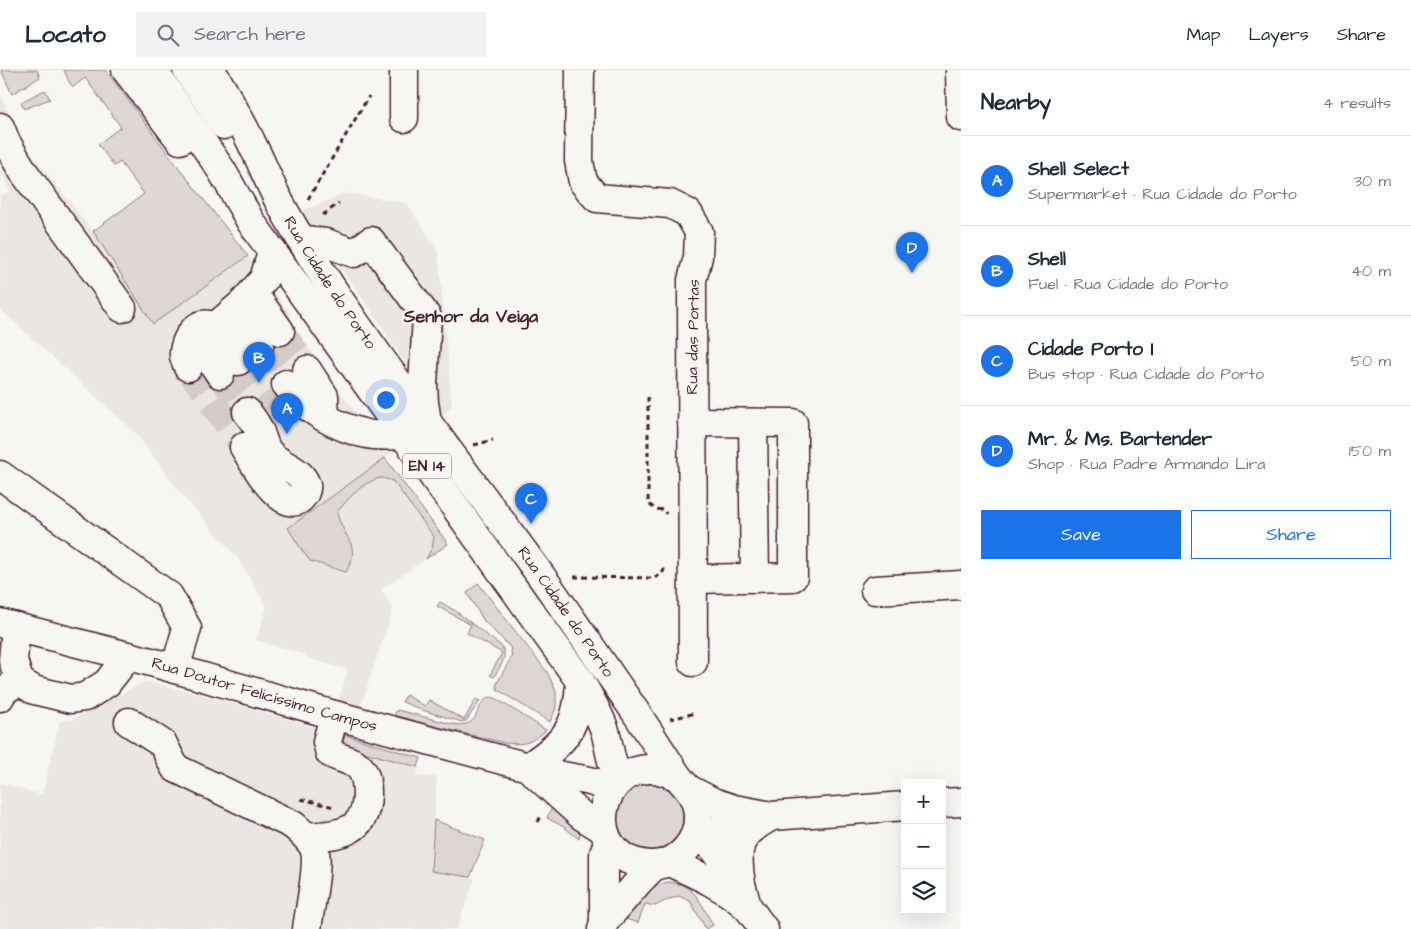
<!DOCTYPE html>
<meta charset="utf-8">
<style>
:root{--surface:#fff;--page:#f2f2f3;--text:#1f2937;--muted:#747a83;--line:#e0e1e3;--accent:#1a73e8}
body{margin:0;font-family:"Architects Daughter",sans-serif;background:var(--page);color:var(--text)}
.controls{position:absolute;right:15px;bottom:15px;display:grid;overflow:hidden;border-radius:0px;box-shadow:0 5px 20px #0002}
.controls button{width:45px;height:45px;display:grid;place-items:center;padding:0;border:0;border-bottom:1px solid var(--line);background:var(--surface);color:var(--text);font:25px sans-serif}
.you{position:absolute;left:385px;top:329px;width:18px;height:18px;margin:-12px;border:4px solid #fff;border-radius:50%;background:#1a73e8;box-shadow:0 0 0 8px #1a73e833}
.badge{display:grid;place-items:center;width:32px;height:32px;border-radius:50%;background:var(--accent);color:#fff;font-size:16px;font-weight:700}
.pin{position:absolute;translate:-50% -41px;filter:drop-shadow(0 1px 2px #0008)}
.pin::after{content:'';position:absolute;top:26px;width:18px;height:15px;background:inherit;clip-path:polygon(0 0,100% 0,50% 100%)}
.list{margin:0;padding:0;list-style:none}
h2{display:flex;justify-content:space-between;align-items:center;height:65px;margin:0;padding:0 20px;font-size:21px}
h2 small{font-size:16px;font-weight:400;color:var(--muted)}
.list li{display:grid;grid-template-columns:32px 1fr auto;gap:15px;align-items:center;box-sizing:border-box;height:90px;padding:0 20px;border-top:1px solid var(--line)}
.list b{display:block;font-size:19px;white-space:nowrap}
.list p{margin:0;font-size:16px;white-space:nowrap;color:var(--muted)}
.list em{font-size:16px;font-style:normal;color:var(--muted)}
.actions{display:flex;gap:10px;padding:15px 20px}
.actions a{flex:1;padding:11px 0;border:1px solid var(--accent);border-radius:0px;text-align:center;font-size:18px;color:var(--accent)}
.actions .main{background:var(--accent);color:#fff}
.icon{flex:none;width:28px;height:28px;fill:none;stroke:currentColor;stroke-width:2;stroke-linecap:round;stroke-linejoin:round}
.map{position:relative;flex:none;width:961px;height:859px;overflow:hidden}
header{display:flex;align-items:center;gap:30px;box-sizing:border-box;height:70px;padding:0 25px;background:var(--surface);border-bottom:1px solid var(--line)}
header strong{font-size:24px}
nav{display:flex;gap:28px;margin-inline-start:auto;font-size:18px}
.search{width:350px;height:45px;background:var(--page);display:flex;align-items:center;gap:12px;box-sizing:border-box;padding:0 18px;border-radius:0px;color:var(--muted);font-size:19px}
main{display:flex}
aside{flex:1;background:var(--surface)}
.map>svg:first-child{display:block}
.built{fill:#e9e6e3}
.green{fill:#ddd6d5;stroke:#947a80}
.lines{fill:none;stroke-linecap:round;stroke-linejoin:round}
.minor-tunnel{stroke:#d4cbca;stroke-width:28;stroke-dasharray:28 14;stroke-linecap:butt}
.minor-casing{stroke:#4a1f2b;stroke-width:31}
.major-casing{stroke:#4a1f2b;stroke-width:31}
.path{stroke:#4a1f2b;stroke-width:3;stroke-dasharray:5 4;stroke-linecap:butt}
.minor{stroke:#f6f6f2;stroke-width:28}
.major{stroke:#f6f6f2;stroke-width:28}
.labels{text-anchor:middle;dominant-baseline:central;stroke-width:5;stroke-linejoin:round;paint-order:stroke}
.shield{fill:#f6f6f2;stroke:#7e6067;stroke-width:1}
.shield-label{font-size:15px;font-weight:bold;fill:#4a1f2b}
.street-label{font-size:16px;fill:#4a1f2b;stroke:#f6f6f2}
.neighbourhood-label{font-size:18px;font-weight:bold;fill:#4a1f2b;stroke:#f6f6f2}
</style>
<header>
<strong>Locato</strong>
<div class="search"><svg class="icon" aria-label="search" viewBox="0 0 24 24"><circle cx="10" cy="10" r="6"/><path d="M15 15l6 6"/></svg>Search here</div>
<nav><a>Map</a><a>Layers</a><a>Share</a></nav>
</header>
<main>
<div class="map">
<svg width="961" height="859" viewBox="0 0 961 859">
<rect width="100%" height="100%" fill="#f6f6f2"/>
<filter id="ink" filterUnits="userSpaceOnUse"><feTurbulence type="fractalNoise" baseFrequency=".02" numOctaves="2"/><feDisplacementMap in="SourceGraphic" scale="10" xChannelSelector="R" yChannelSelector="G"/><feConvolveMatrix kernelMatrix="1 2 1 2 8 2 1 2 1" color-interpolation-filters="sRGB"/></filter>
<g filter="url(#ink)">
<g class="built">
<polygon points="0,23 20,70 93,161 153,254 248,186 290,244 292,255 354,341 363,346 390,384 385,388 448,474 381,519 393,539 360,638 338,632 348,600 307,588 307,585 256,570 267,537 238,488 183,426 136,363 0,239 0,126 10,122 0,97"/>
<polygon points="345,123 407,133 438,181 452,336 440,348 373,243 300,142"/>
<polygon points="146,611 210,627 421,688 416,706 437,707 431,801 475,808 457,859 0,859 0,713 42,725 60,651 73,649"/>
</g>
<g class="green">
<polygon points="1,0 37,0 40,7 12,24"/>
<polygon points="64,0 104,0 107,2 179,98 248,186 153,254 93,161 144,124 120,92 114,96 98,74 121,57 85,8 73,17 69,12"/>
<polygon points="45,20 50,29 24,39 21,32"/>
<path d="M385,388l63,86 -22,15 6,-11 2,-11 -41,-56c-4,-1 -9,-3 -12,-3 -18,3 -33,21 -44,34 5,26 26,32 9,60l-36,-11 -9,-12 -13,-21z"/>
<polygon points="478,513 547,602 556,621 556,638 550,652 498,620 496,615 512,586 510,577 484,551 467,523"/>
<path d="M440,532l14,8 47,36c8,11 -1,20 -7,31l-4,-2 12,-22 -35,-20 4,-8 -34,-19z"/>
<polygon points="406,625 425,636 429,630 464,650 476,629 480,631 466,651 462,652 425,641 402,632"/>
<path d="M489,627l6,1 51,32c-16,14 -21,15 -42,13l-110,-27 3,-6 55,14c30,5 20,-16 37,-27z"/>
<polygon points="345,665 421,688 418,697 342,676"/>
<circle cx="650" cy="747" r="33"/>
<polygon points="556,729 580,760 579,769 564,757 547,748"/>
<polygon points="434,750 485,770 470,807 431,801"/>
<path d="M668,812c27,1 33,22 45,43l-7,4 -16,-28 -11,-5 -12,4 -12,6 -10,-2 -7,19 -12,-4c7,-18 22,-33 42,-37z"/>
</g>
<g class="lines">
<g class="minor-tunnel">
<polyline points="280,261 307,300"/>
<polyline points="259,276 286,314"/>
<polyline points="238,291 271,338"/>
<polyline points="188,297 244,377"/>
<polyline points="220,304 247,342"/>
</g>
<defs>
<g id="minor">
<polyline points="580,0 579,91 583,112 597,128 670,134 688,143 699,162 698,187 692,210 693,592"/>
<polyline points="960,0 961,47"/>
<polyline points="404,48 404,0"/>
<polyline points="0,57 6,72 23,101 122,238"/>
<polyline points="301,169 326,173 354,183 371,171 427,247 423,315 424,332 427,352"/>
<polyline points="253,223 280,261"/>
<polyline points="234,241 259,276"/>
<path d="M188,297c-1,-3 -3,-7 -4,-11 -1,-15 14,-41 31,-28 8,7 17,24 23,33"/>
<polyline points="307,300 324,326 325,347"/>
<polyline points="220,304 208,287 207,278 211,266 222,251 244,232 264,209 272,182"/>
<path d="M286,314c17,25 52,44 81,50 12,3 26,1 38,1"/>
<polyline points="692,352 793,353 793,507 693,509"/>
<polyline points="753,353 755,508"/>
<path d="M244,377c8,13 38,69 57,51 3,-3 6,-8 5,-13 -5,-16 -25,-19 -35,-30 -8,-7 -8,-18 -13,-27 -3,-6 -7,-11 -11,-16"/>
<polyline points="0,405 169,526 187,558 175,599"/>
<polyline points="875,520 961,515"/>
<path id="s1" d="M0,553l155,40 179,52 228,61c17,3 34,4 49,14"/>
<polyline points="16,557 13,590 19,611 34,620 71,629 85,627 107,613 128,586"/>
<polyline points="0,627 3,621 19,611"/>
<path d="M129,652l34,22 12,24 118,57c8,7 16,13 21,23 6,14 -5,64 -7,81"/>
<path d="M528,697c38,-25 50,-40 52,-86"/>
<polyline points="531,700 582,746 603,759"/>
<polyline points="690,720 713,732 734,739 772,746 905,736"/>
<polyline points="942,733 961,732"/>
<polyline points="697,759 715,761 756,755"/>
<path d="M307,767c31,-2 59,-3 60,-42 0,-9 0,-18 -6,-26 -7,-9 -21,-10 -31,-16l-3,-11 7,-27"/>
<path d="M741,814c-6,-38 -4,-49 31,-68"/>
<polyline points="604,852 640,810 655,795"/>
<polyline points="602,859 604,852 604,784 608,772"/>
</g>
<g id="major">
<polyline points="126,0 180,70"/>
<path d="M153,0l69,101 29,51 329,459c9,16 19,32 25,50 5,17 5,33 15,49"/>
<polyline points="187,0 224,55"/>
<path id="s2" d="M211,0c15,25 30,50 42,76 10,19 17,39 27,57 22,41 48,80 74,118 60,86 124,168 185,252 30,42 60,86 89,128 17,24 32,49 48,73 8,12 19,19 21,34 6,29 -17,59 -48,57 -10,-1 -19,-3 -27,-9 -37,-26 -16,-88 29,-87 10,0 18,4 27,8"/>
<polyline points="696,763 711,776 741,814 747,836"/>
<path d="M669,792c27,12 57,25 78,45 6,6 11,15 17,22"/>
</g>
</defs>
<use href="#minor" class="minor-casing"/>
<use href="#major" class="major-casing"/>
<g class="path">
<polyline points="308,129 369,26"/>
<polyline points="323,145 339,133"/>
<polyline points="648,327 648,428 649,434 655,439 664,440 666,444"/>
<polyline points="474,375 493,370"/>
<polyline points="574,507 654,508 662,504 666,495"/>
<polyline points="670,649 696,643"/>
<polyline points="301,729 334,737"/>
<polyline points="538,752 542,744"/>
</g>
<use href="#minor" class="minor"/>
<use href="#major" class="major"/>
</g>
</g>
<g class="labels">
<rect class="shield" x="403" y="383.5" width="48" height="25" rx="4"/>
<g class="shield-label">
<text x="427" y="396">EN 14</text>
</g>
<g class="street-label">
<text stroke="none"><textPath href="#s2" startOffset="244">Rua Cidade do Porto</textPath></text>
<text transform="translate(693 267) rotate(-89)">Rua das Portas</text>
<text stroke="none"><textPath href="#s2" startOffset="649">Rua Cidade do Porto</textPath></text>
<text stroke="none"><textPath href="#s1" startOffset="274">Rua Doutor Felicíssimo Campos</textPath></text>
</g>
<g class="neighbourhood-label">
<text x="471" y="246">Senhor da Veiga</text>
</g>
</g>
</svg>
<div class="controls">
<button>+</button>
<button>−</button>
<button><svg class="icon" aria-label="layers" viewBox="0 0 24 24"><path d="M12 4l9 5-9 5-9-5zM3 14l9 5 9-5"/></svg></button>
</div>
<div class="you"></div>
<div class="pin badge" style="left:287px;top:364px">A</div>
<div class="pin badge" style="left:259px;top:313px">B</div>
<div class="pin badge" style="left:531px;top:454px">C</div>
<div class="pin badge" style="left:912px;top:203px">D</div>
</div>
<aside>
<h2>Nearby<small>4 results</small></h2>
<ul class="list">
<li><span class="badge">A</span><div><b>Shell Select</b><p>Supermarket · Rua Cidade do Porto</p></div><em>30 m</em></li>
<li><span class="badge">B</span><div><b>Shell</b><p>Fuel · Rua Cidade do Porto</p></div><em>40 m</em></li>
<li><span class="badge">C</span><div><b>Cidade Porto I</b><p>Bus stop · Rua Cidade do Porto</p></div><em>50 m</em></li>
<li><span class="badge">D</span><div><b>Mr. &amp; Ms. Bartender</b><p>Shop · Rua Padre Armando Lira</p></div><em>150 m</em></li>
</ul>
<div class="actions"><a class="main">Save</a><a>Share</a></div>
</aside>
</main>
